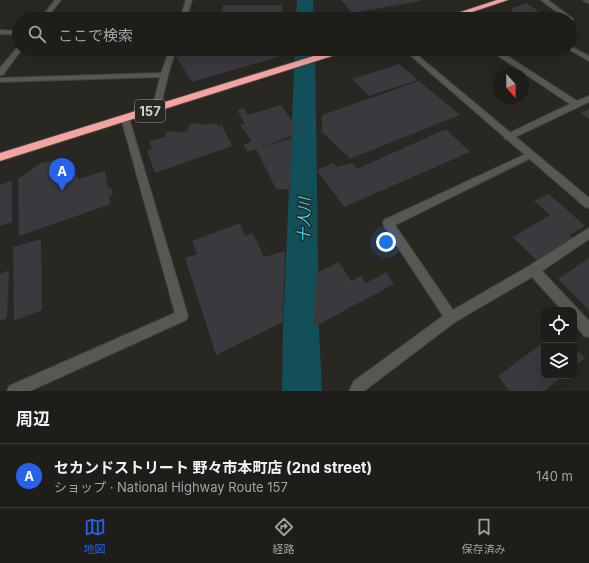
<!DOCTYPE html>
<html lang="ja">
<meta charset="utf-8">
<style>
:root{--surface:#1f1d19;--page:#272622;--text:#f1f3f6;--muted:#a1a2a2;--line:#3c3b38;--accent:#2563eb}
body{margin:0;font-family:Inter,"Noto Sans JP",sans-serif;background:var(--page);color:var(--text)}
.controls{position:absolute;right:12px;bottom:12px;display:grid;overflow:hidden;border-radius:8px;box-shadow:0 4px 16px #0002}
.controls button{width:36px;height:36px;display:grid;place-items:center;padding:0;border:0;border-bottom:1px solid var(--line);background:var(--surface);color:var(--text);font:20px sans-serif}
.compass{position:absolute;left:493px;top:68px;width:36px;height:36px;border-radius:50%;background:var(--surface);box-shadow:0 4px 16px #0002;rotate:159deg}
.you{position:absolute;left:386px;top:242px;width:14px;height:14px;margin:-10px;border:3px solid #fff;border-radius:50%;background:#1a73e8;box-shadow:0 0 0 6px #1a73e833}
.badge{display:grid;place-items:center;width:26px;height:26px;border-radius:50%;background:var(--accent);color:#fff;font-size:13px;font-weight:700}
.pin{position:absolute;translate:-50% -33px;filter:drop-shadow(0 1px 2px #0008)}
.pin::after{content:'';position:absolute;top:21px;width:14px;height:12px;background:inherit;clip-path:polygon(0 0,100% 0,50% 100%)}
.list{margin:0;padding:0;list-style:none}
h2{display:flex;justify-content:space-between;align-items:center;height:52px;margin:0;padding:0 16px;font-size:17px}
h2 small{font-size:13px;font-weight:400;color:var(--muted)}
.list li{display:grid;grid-template-columns:26px 1fr auto;gap:12px;align-items:center;box-sizing:border-box;height:64px;padding:0 16px;border-top:1px solid var(--line)}
.list b{display:block;font-size:15px;white-space:nowrap}
.list p{margin:0;font-size:13px;white-space:nowrap;color:var(--muted)}
.list em{font-size:13px;font-style:normal;color:var(--muted)}
.icon{flex:none;width:22px;height:22px;fill:none;stroke:currentColor;stroke-width:2;stroke-linecap:round;stroke-linejoin:round}
.map{position:relative;flex:none;width:589px;height:391px;overflow:hidden}
.search{position:absolute;background:var(--surface);box-shadow:0 4px 16px #0002;left:12px;right:12px;top:12px;height:44px;display:flex;align-items:center;gap:10px;box-sizing:border-box;padding:0 14px;border-radius:22px;color:var(--muted);font-size:15px}
.sheet{height:116px;background:var(--surface)}
nav{display:flex;justify-content:space-around;align-items:center;box-sizing:border-box;height:56px;border-top:1px solid var(--line);background:var(--surface);font-size:11px;color:var(--muted)}
nav a{display:grid;justify-items:center;gap:2px}
nav .on{color:var(--accent)}
.map>svg:first-child{display:block}
.lines{fill:none;stroke-linecap:round;stroke-linejoin:round}
.river{fill:#124f59;fill-rule:evenodd}
.building{fill:#39393e}
.lane-casing{stroke:#43423e;stroke-width:2}
.street-casing{stroke:#43423e;stroke-width:2}
.secondary-casing{stroke:#43423e;stroke-width:2}
.highway-casing{stroke:#43423e;stroke-width:2}
.lane{fill:#595751;fill-rule:evenodd}
.street{fill:#595751;fill-rule:evenodd}
.secondary{fill:#595751;fill-rule:evenodd}
.highway{fill:#f3a3a0;fill-rule:evenodd}
.labels{text-anchor:middle;dominant-baseline:central;stroke-width:3;stroke-linejoin:round;paint-order:stroke}
.shield{fill:#292721;stroke:#a09f9b;stroke-width:1}
.shield-label{font-size:13px;font-weight:bold;fill:#d3d2cf}
.water-label{font-size:15px;font-style:italic;fill:#32d7f2;stroke:#292721}
</style>
<div class="map">
<svg width="589" height="391" viewBox="0 0 589 391">
<rect width="100%" height="100%" fill="#292721"/>
<g class="lines">
<g class="river">
<polygon points="297,0 313,0 314,19 296,19"/>
<polygon points="295,49 315,49 319,330 322,391 282,391 283,330"/>
</g>
</g>
<g class="building">
<polygon points="341,0 420,0 420,1 352,13"/>
<polygon points="526,3 541,13 539,14 548,19 516,19 513,17 516,16 512,13 512,8"/>
<polygon points="223,5 282,5 282,19 220,19"/>
<polygon points="333,12 339,19 322,19 319,14"/>
<polygon points="203,49 284,49 288,54 192,82 176,56"/>
<polygon points="399,64 418,80 369,96 352,79"/>
<polygon points="419,81 460,115 350,159 322,132 322,115"/>
<polygon points="281,105 295,125 293,135 260,148 292,138 290,189 276,189 256,149 248,152 243,145 252,141 240,125 245,124 237,110 244,108 248,115"/>
<polygon points="589,109 589,119 580,113"/>
<polygon points="196,123 203,125 216,123 218,126 222,125 232,146 155,173 147,151 152,149 149,141 165,137 166,132 175,131 177,133 187,131 190,124"/>
<polygon points="446,129 470,152 344,207 317,170 334,163 336,167 352,163 357,169"/>
<polygon points="61,159 71,161 74,164 78,179 105,171 108,188 111,187 113,195 109,196 111,204 19,236 18,179 41,163"/>
<polygon points="12,181 12,222 0,226 0,185"/>
<polygon points="549,194 585,226 570,235 574,239 537,261 513,237 550,215 534,201"/>
<polygon points="240,223 245,236 253,233 264,257 285,251 283,322 216,355 185,258 197,254 192,241"/>
<polygon points="41,239 42,310 14,321 13,247"/>
<polygon points="589,258 589,310 558,279"/>
<polygon points="339,262 351,281 361,276 366,283 386,272 394,284 314,327 315,281 319,279 316,273"/>
<polygon points="9,270 7,318 0,321 0,274"/>
<polygon points="544,342 544,376 563,376 544,391 509,391 498,376"/>
<polygon points="574,347 585,358 574,367"/>
</g>
<g class="lines">
<defs>
<polygon id="lane" points="583,0 589,1 589,3 584,1"/>
<g id="street">
<polygon points="186,0 192,0 186,19 180,19"/>
<polygon points="541,0 548,0 573,19 570,21 570,19 566,19"/>
<polygon points="0,30 19,31 19,35 0,34"/>
<polygon points="570,46 589,56 589,61 568,49 570,49"/>
<polygon points="170,49 176,49 168,75 160,109 156,112 152,109 160,77 0,82 0,78 161,73"/>
<polygon points="490,49 498,49 498,50 577,101 589,96 589,102 511,139 505,139 504,137 505,135 570,104 491,51"/>
<polygon points="125,115 129,118 188,316 186,320 30,391 7,391 9,386 175,313 121,118"/>
<polygon points="530,152 533,153 535,155 533,157 395,225 453,310 529,266 589,228 589,239 542,271 589,321 589,337 584,336 574,323 574,310 562,310 532,277 455,322 364,391 349,391 354,381 443,316 384,226 383,223 384,220"/>
</g>
<g id="secondary">
<polygon points="55,0 61,0 46,19 40,19"/>
<polygon points="19,47 19,49 22,49 3,75 0,75 0,68 17,48"/>
<polygon points="403,49 410,49 589,198 589,208 585,207"/>
</g>
<g id="highway">
<polygon points="497,0 508,0 451,19 439,19"/>
<polygon points="336,49 349,49 348,51 0,161 0,153"/>
</g>
</defs>
<use href="#lane" class="lane-casing"/>
<use href="#street" class="street-casing"/>
<use href="#secondary" class="secondary-casing"/>
<use href="#highway" class="highway-casing"/>
<use href="#lane" class="lane"/>
<use href="#street" class="street"/>
<use href="#secondary" class="secondary"/>
<use href="#highway" class="highway"/>
</g>
<g class="labels">
<rect class="shield" x="135" y="100" width="30" height="22" rx="3"/>
<g class="shield-label">
<text x="150" y="111">157</text>
</g>
<g class="water-label">
<text transform="translate(304 220) rotate(-89)">十人川</text>
</g>
</g>
</svg>
<div class="controls">
<button><svg class="icon" aria-label="locate" viewBox="0 0 24 24"><circle cx="12" cy="12" r="6"/><path d="M12 2v4M12 18v4M2 12h4M18 12h4"/></svg></button>
<button><svg class="icon" aria-label="layers" viewBox="0 0 24 24"><path d="M12 4l9 5-9 5-9-5zM3 14l9 5 9-5"/></svg></button>
</div>
<svg class="compass" viewBox="-18 -18 36 36"><path d="M0-13l5 13h-10z" fill="#e53935"/><path d="M0 13l5-13h-10z" fill="#a1a2a2"/></svg>
<div class="you"></div>
<div class="pin badge" style="left:62px;top:191px">A</div>
<div class="search"><svg class="icon" aria-label="search" viewBox="0 0 24 24"><circle cx="10" cy="10" r="6"/><path d="M15 15l6 6"/></svg>ここで検索</div>
</div>
<section class="sheet">
<h2>周辺<small></small></h2>
<ul class="list">
<li><span class="badge">A</span><div><b>セカンドストリート 野々市本町店 (2nd street)</b><p>ショップ · National Highway Route 157</p></div><em>140 m</em></li>
</ul>
</section>
<nav>
<a class="on"><svg class="icon" aria-label="map" viewBox="0 0 24 24"><path d="M3 6l6-2 6 2 6-2v14l-6 2-6-2-6 2zM9 4v14M15 6v14"/></svg>地図</a>
<a><svg class="icon" aria-label="directions" viewBox="0 0 24 24"><path d="M12 3l9 9-9 9-9-9zM9 14v-3h6M13 9l2 2-2 2"/></svg>経路</a>
<a><svg class="icon" aria-label="saved" viewBox="0 0 24 24"><path d="M7 4h10v16l-5-4-5 4z"/></svg>保存済み</a>
</nav>
